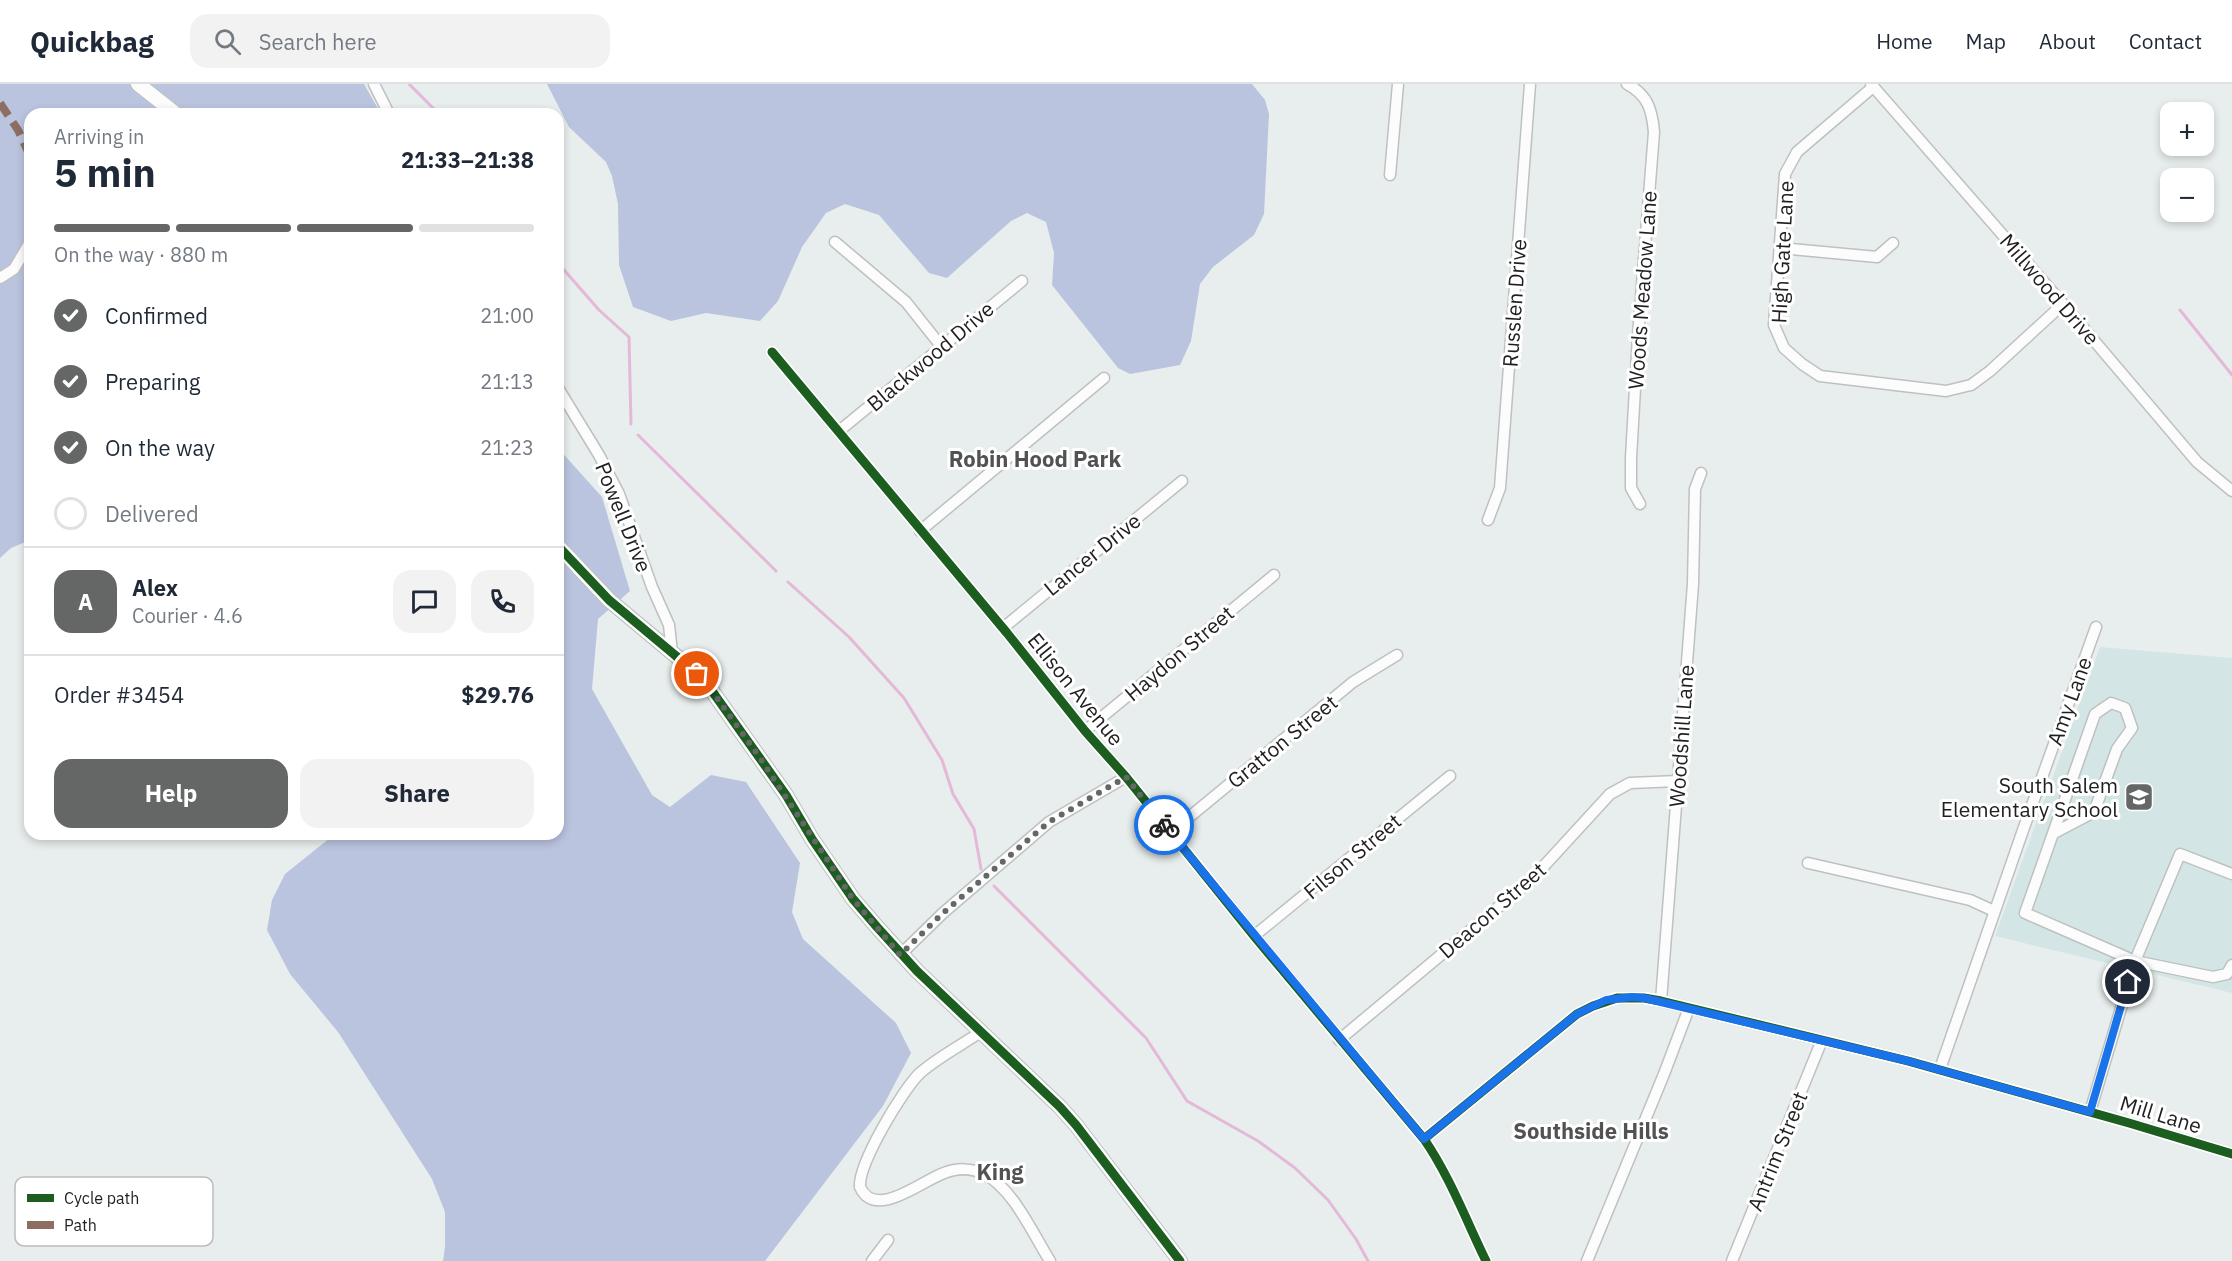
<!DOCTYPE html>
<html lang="en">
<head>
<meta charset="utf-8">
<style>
  :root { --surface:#fff; --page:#f2f2f3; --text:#1f2937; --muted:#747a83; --line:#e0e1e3; --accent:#656767 }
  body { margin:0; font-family:"IBM Plex Sans",sans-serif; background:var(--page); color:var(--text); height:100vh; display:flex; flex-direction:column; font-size:22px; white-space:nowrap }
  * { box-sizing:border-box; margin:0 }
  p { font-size:20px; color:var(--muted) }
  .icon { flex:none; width:33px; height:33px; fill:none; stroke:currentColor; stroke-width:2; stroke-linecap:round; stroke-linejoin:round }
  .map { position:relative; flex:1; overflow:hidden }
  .drawer { position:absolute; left:24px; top:24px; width:540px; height:732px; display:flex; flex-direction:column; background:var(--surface); border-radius:18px; box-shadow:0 3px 9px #0003 }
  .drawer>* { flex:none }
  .controls { position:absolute; left:2160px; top:18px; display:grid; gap:12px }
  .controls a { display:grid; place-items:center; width:54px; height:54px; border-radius:12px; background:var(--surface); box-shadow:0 3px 9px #0003; font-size:30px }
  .pin { position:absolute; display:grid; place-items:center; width:51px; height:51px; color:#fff; margin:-26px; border:3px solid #fff; border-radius:50%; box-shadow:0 2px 6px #0007 }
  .courier { position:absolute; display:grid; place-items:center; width:60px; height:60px; margin:-30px; border:4px solid #1a73e8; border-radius:50%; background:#fff; color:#222; box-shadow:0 2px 8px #0007 }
  .summary em { font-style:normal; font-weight:800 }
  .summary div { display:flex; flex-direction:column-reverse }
  .summary { display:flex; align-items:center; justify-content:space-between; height:102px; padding:0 30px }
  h1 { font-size:39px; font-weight:800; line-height:45px }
  .bar { display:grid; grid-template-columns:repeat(4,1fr); gap:9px 6px; align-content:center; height:72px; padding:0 30px }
  .bar i { height:8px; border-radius:4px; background:var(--line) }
  .bar .on { background:var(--accent) }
  .bar p { grid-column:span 4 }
  .line { display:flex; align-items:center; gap:15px; padding:0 30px; border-top:2px solid var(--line) }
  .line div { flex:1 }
  .round { display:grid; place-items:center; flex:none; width:63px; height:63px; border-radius:18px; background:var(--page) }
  ol { padding:0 30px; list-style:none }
  li { display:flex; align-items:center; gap:18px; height:66px }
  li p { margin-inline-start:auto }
  li .icon { padding:6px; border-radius:50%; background:var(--accent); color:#fff; stroke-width:4 }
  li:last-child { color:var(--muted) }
  li i { width:33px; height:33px; border:3px solid var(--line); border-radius:50% }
  .action { display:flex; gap:12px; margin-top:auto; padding:12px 30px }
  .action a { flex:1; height:69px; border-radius:18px; background:var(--accent); color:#fff; font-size:24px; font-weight:800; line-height:69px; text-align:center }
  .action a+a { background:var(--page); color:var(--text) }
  header { display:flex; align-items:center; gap:36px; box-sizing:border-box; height:84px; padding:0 30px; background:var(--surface); border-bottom:2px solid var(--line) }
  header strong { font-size:28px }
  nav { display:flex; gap:33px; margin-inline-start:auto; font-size:21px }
  .search { width:420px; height:54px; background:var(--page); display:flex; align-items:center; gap:15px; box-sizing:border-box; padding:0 21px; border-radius:18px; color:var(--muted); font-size:22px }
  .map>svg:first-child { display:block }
  .education { fill:#d4e5e6 }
  .forest { fill:#bbc4df }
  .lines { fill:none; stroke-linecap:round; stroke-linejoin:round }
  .stream { stroke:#e4b9d7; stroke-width:3 }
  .minor-casing { stroke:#bec1c0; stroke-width:13 }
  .tertiary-casing { stroke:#bec1c0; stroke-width:16 }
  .minor { stroke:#fcfcfc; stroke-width:10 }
  .tertiary { stroke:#fcfcfc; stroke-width:14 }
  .quiet { stroke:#8d6e63; stroke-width:8; stroke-dasharray:15 8; stroke-linecap:butt }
  .cycleway-casing { stroke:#fff; stroke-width:13 }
  .cycleway { stroke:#1b5e20; stroke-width:9 }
  .done { stroke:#656767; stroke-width:6; stroke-dasharray:0 10.8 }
  .route { stroke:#1a73e8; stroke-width:8 }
  .labels { text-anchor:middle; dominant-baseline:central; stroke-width:6; stroke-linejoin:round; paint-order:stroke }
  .street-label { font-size:21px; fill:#1f1f1f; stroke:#fff }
  .poi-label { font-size:21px; fill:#1f1f1f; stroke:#fff; text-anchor:end }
  .neighbourhood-label { font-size:22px; font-weight:bold; fill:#525252; stroke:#fff }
  .key { fill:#fff; stroke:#bcbcbc; stroke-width:1.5 }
  .key-label { font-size:16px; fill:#1f1f1f }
</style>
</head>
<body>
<header>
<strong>Quickbag</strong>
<div class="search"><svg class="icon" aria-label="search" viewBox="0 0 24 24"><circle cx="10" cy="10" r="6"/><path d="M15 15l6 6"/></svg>Search here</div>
<nav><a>Home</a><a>Map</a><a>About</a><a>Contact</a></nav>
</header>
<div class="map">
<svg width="2232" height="1177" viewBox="0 0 2232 1177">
  <rect width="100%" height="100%" fill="#e8eeed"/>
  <!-- education -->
  <path class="education" d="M2100 563 2232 574V909L1995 852Z"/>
  <!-- forest -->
  <g class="forest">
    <path d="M0 0H364L381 30H30V456L11 464 0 474Z"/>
    <path d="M547 0H1252L1265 16 1269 30 1264 130 1254 151 1213 183 1200 200 1191 257 1180 281 1130 290 1118 284 1052 201 1054 169 1046 138 1027 129 1011 137 947 194 929 189 879 131 845 120 826 129 802 163 778 217 760 237 706 229 671 237 633 223 619 181 618 120 612 92 606 78 569 43Z"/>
    <path d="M558 364 602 413 630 507 598 535 592 605 652 711 670 723 711 691 746 698 800 779 792 828 803 855 896 939 911 969 883 1022 765 1177H443L445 1163V1128L432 1095 338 948 290 890 267 846 272 816 285 790 335 750H558Z"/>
  </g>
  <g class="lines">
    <!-- stream -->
    <g class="stream">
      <path d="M409 0 439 30"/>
      <path d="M558 179 599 226 629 253 631 340"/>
      <path d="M2180 226 2232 291"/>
      <path d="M638 351 776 487"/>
      <path d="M788 498 849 553 904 614 942 676 953 710 974 745 981 785"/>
      <path d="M994 802 1146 954 1187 1017 1258 1057 1295 1084 1328 1116 1356 1155 1368 1177"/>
    </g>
    <!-- minor casing -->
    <g class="minor-casing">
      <g id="minor">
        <path d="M374 0 389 30"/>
        <path d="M1627 0C1648 11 1652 26 1654 48L1638 252 1631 374V404L1640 420"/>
        <path d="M1871 0 2063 220 2197 378 2232 407"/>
        <path d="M1873 3 1797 68 1785 90 1774 241 1784 264 1802 280 1820 292 1946 307 1971 301 1990 287 2063 220"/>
        <path d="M1390 91 1398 0"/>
        <path d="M835 158 906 218 941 262"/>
        <path d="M1780 164 1877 173 1893 159"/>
        <path d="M0 194 14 185 30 158"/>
        <path d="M772 268 1007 549 1085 647 1126 693 1254 852 1424 1055C1450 1093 1466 1136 1486 1177"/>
        <path d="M558 304 599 371 619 410 652 503 669 541 672 569"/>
        <path d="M839 347 1022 197"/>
        <path d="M1488 436 1500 404 1530 0"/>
        <path d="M920 447 1104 294"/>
        <path d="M1003 544 1182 397"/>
        <path d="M1085 647 1274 491"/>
        <path d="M1170 749 1353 598 1397 571"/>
        <path d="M2054 749 2094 728 2117 665 2132 644 2125 624 2111 619 2095 630 2025 829 2135 877 2213 893 2227 890 2232 881"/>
        <path d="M1808 779 1970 816 1994 827"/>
        <path d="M1254 852 1450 692"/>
        <path d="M900 871 943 829 1049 738 1126 693"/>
        <path d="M1661 917 1693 500 1695 405 1701 389"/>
        <path d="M982 947C962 961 938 973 920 989 903 1005 858 1080 860 1103 875 1137 923 1096 944 1089 957 1084 972 1084 984 1090 1013 1104 1033 1150 1050 1177"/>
        <path d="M1339 956 1532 795 1610 710 1630 699 1678 697"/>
        <path d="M1940 985 2022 749 2096 543"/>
        <path d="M2090 1028 2135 877 2180 770 2232 790"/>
        <path d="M1424 1055 1577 930 1593 922 1617 914H1644L1661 917 1908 977 2129 1039 2232 1070"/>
        <path d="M872 1177 888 1156"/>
        <path d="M1587 1177 1664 990 1689 924"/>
        <path d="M1732 1177 1822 956"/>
      </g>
    </g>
    <!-- tertiary casing -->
    <g class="tertiary-casing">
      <g id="tertiary">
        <path d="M138 0 176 30"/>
        <path d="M558 462 609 516 688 582 712 607 786 711 812 755 853 815 877 843 917 887 1060 1023 1076 1041 1180 1177"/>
      </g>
    </g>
    <!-- minor -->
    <use href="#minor" class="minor"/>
    <!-- tertiary -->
    <use href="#tertiary" class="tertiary"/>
    <!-- quiet -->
    <path class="quiet" d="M0 19 18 46 30 72"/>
    <!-- cycleway casing -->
    <g class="cycleway-casing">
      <g id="cycleway">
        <path d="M772 268 1007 549 1085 647 1126 693 1254 852 1424 1055C1450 1093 1466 1136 1486 1177"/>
        <path d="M558 462 609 516 688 582 712 607 786 711 812 755 853 815 877 843 917 887 1060 1023 1076 1041 1180 1177"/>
        <path d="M1424 1055 1577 930 1593 922 1617 914H1644L1661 917 1908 977 2129 1039 2232 1070"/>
      </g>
    </g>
    <!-- cycleway -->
    <use href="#cycleway" class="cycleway"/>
  </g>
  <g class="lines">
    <!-- done -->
    <path class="done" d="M697 590 712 607 760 674 853 815 900 871 943 829 1049 738 1126 693 1164 741"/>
    <!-- route -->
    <path class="route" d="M1164 741 1424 1055 1577 930 1606 916 1632 913 1644 914 1908 977 2090 1028 2128 898"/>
  </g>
  <!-- icons -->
  <defs>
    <g id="school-square" transform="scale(1.5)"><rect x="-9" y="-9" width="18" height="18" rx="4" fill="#656767" stroke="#fff"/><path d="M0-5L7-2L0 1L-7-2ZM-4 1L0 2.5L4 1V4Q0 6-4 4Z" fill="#fff"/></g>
  </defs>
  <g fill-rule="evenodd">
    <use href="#school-square" x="2139" y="713"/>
  </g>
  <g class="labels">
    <!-- street labels -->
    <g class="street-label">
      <text transform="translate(1782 168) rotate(-87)">High Gate Lane</text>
      <text transform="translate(2050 205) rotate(49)">Millwood Drive</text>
      <text transform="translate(1642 206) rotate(-86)">Woods Meadow Lane</text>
      <text transform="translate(1514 219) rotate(-86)">Russlen Drive</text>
      <text transform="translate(930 272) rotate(-40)">Blackwood Drive</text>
      <text transform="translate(624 433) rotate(68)">Powell Drive</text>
      <text transform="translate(1092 470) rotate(-39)">Lancer Drive</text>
      <text transform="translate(1179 569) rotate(-40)">Haydon Street</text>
      <text transform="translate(1076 605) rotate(51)">Ellison Avenue</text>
      <text transform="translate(2069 617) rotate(-70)">Amy Lane</text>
      <text transform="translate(1681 652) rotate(-86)">Woodshill Lane</text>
      <text transform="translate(1282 657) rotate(-39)">Gratton Street</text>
      <text transform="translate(1352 772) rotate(-40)">Filson Street</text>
      <text transform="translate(1492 826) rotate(-41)">Deacon Street</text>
      <text transform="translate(2161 1030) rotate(17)">Mill Lane</text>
      <text transform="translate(1777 1067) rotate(-68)">Antrim Street</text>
    </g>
    <!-- poi labels -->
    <g class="poi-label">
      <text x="2118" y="701">South Salem<tspan x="2118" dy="24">Elementary School</tspan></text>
    </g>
    <!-- neighbourhood labels -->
    <g class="neighbourhood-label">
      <text x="1035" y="374">Robin Hood Park</text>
      <text x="1591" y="1046">Southside Hills</text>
      <text x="1000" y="1087">King</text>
    </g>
  </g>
  <!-- legend -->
  <rect x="15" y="1093" width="198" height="69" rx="9" class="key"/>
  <rect x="27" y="1110" width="27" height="8" fill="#1b5e20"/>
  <rect x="27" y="1137" width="27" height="8" fill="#8d6e63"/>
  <g class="key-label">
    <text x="64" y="1120">Cycle path</text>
    <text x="64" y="1147">Path</text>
  </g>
</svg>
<div class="controls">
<a>+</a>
<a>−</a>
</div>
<div class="pin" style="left:697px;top:590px;background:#ea580c"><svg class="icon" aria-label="bag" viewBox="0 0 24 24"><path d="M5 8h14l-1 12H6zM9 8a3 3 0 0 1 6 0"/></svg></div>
<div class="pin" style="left:2128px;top:898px;background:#1f2937"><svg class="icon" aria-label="home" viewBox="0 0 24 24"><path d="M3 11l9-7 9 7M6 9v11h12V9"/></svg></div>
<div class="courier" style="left:1164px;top:741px"><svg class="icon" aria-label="bike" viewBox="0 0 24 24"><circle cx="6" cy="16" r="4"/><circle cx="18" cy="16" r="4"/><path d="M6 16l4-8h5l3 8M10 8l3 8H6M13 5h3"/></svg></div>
<section class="drawer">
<div class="summary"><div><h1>5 min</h1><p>Arriving in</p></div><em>21:33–21:38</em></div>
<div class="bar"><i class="on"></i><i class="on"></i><i class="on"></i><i></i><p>On the way · 880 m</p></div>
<ol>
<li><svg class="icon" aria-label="check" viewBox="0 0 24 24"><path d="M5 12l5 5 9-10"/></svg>Confirmed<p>21:00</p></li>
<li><svg class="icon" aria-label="check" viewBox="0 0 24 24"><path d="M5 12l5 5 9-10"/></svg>Preparing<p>21:13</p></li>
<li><svg class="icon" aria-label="check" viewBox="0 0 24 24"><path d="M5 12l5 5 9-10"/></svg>On the way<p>21:23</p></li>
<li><i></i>Delivered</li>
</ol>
<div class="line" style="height:108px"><b class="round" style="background:var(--accent);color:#fff">A</b><div><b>Alex</b><p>Courier · 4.6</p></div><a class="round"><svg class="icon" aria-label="chat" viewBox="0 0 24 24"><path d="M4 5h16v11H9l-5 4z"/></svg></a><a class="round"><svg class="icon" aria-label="phone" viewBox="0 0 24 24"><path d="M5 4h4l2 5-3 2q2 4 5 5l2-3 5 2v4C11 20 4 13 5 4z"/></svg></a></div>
<div class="line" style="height:78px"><div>Order #3454</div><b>$29.76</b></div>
<div class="action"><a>Help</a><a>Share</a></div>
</section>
</div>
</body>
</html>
